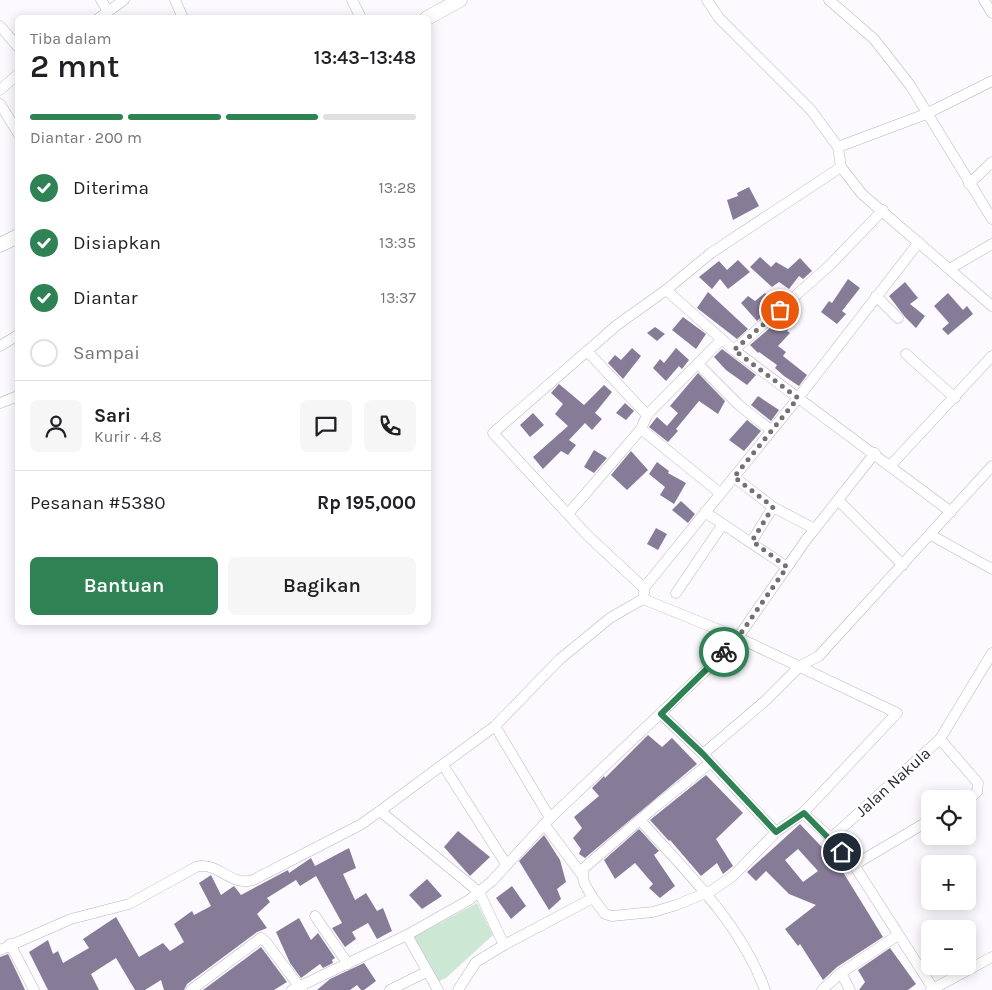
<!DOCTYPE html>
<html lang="id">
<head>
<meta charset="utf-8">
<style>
  :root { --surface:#fff; --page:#f6f6f6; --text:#202124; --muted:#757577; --line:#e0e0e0; --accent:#2f8254 }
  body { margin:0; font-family:Karla,sans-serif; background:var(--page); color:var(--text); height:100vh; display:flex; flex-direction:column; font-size:19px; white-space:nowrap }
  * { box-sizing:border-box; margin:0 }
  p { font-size:16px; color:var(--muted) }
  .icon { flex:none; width:28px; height:28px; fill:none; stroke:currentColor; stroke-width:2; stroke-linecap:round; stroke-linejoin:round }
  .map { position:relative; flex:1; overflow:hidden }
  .sheet { position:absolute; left:15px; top:15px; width:416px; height:610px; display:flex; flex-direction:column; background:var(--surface); border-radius:8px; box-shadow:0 2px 12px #0003 }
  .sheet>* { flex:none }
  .tools { position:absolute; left:921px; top:790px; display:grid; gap:10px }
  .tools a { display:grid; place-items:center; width:55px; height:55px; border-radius:8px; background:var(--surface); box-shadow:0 2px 12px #0003; font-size:25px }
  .pin { position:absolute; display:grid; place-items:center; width:42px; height:42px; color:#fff; margin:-21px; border:2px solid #fff; border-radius:50%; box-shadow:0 1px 5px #0007 }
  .courier { position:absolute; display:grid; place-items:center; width:50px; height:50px; margin:-25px; border:4px solid #2f8254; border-radius:50%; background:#fff; color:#222; box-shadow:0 1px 6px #0007 }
  .summary em { font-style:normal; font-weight:600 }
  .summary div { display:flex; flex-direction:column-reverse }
  .summary { display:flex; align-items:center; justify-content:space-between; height:85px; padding:0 15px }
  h1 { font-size:32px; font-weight:600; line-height:38px }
  .bar { display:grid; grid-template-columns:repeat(4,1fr); gap:8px 5px; align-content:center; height:60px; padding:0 15px }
  .bar i { height:6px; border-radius:4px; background:var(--line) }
  .bar .selected { background:var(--accent) }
  .bar p { grid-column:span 4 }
  .line { display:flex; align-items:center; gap:12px; padding:0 15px; border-top:1px solid var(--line) }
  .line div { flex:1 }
  .round { display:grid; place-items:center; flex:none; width:52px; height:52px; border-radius:8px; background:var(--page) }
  ol { padding:0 15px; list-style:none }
  li { display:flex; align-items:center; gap:15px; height:55px }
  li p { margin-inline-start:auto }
  li .icon { padding:5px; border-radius:50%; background:var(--accent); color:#fff; stroke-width:4 }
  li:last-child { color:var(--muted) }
  li i { width:28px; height:28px; border:2px solid var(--line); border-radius:50% }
  .action { display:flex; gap:10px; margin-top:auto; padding:10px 15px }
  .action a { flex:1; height:58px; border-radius:8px; background:var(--accent); color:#fff; font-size:20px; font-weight:600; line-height:58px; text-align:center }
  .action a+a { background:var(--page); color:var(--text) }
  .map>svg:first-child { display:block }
  .green { fill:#cce7d4 }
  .building { fill:#877c97; fill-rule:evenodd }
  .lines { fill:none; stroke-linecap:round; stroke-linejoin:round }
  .street-casing { stroke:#b9b4c1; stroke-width:11 }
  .secondary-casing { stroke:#b9b4c1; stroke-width:15 }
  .street { stroke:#fff; stroke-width:10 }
  .secondary { stroke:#fff; stroke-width:14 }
  .done { stroke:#737176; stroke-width:5; stroke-dasharray:0 9 }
  .route { stroke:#2f8254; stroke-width:6 }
  .labels { text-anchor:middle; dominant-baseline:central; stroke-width:5; stroke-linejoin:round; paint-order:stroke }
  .street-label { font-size:16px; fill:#29272c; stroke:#fff }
</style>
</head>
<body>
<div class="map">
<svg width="992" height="990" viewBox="0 0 992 990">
  <rect width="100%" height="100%" fill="#fcfaff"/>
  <!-- green -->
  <path class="green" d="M477 903 493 935 446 978 439 981 412 938Z"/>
  <!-- building -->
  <g class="building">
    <path d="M749 187 759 206 733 220 727 200 738 196 737 193Z"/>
    <path d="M760 257 771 267 776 262 788 269 800 258 812 271 803 279 799 276 789 289 779 282 772 287 750 267Z"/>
    <path d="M738 260 750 272 728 289 720 279 712 289 699 277 719 261 727 270Z"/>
    <path d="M848 279 860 288 842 311 846 314 837 324 821 312 829 301 832 303Z"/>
    <path d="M905 282 918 298 910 304 925 316 916 328 905 317 889 296Z"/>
    <path d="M708 292 748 329 737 339 697 308Z"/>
    <path d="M765 293 776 304 757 321 741 303 748 296 755 301Z"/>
    <path d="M948 293 963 310 967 306 973 314 948 335 942 329 949 323 934 306Z"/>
    <path d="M790 311 797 318 787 331 790 333 778 346 786 352 783 356 807 375 799 386 784 376 775 368 777 365 759 352 758 353 750 345Z"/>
    <path d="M683 317 706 334 696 349 672 330Z"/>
    <path d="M655 327 665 334 657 341 647 333Z"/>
    <path d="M632 348 641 356 623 379 608 363 615 355 621 360Z"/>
    <path d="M676 348 689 360 682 369 679 366 666 381 653 368 660 359 664 363Z"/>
    <path d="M722 349 756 375 747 385 726 370 714 357Z"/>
    <path d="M698 373 725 401 718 414 699 401 676 429 678 431 668 442 649 427 657 417 667 426 678 413 670 406Z"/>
    <path d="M559 384 584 405 604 385 612 392 595 413 602 419 592 430 585 423 569 440 576 445 568 455 561 451 543 469 533 457 568 426 555 414 563 404 551 393Z"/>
    <path d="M758 396 779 410 771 421 751 405Z"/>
    <path d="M625 403 634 411 626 420 616 413Z"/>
    <path d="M533 413 544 425 530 437 520 425Z"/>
    <path d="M747 420 761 431 744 451 729 440Z"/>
    <path d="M594 450 607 458 594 473 584 467Z"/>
    <path d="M631 451 648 470 627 490 611 475Z"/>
    <path d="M657 462 669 471 668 473 686 483 674 504 660 495 665 487 649 474Z"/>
    <path d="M681 501 695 514 688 523 672 510Z"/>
    <path d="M656 528 667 534 658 550 647 544Z"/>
    <path d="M648 735 662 747 672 738 697 764 585 858 579 854 581 849 573 838 582 828 574 817 599 796 592 788 604 776 605 778Z"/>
    <path d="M706 775 743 813 716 839 733 866 723 874 717 863 701 876 670 840 669 841 650 820Z"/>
    <path d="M800 824 838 864 883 937 837 967 823 980 800 944 798 946 785 929 816 905 789 894 766 871 756 881 747 872ZM798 849 818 871 803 882 785 860Z"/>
    <path d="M639 829 659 851 654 855 675 886 660 898 649 888 653 884 635 863 615 879 604 860Z"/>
    <path d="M458 831 490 857 470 876 444 847Z"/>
    <path d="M544 835 560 860 566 882 557 889 561 899 549 910 519 861Z"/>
    <path d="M349 848 356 868 343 874 355 900 366 893 377 911 383 908 392 931 377 939 368 923 352 932 356 939 345 947 332 928 342 923 316 876 300 886 296 880 267 898 270 902 257 914 267 928 257 932 187 984 184 990H164L161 980 145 990H135L116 958 91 974 99 990H48L29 952 48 940 53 954 58 951 63 963 89 948 83 939 116 917 139 957 163 943 170 951 184 942 174 924 192 911 194 915 211 906 199 883 211 875 221 895 234 886 241 895 288 870 289 873 311 858 315 866Z"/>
    <path d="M427 879 442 896 422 909 409 895Z"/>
    <path d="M512 886 526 906 511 919 496 898Z"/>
    <path d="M299 918 311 940 318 933 335 958 332 960 333 963 323 968 320 964 301 978 290 963 276 932Z"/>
    <path d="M261 947 287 982 274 990H203Z"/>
    <path d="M890 948 916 984 908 990H859L865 982 858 970Z"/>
    <path d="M8 954 19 977 25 990H0V957Z"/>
    <path d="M364 963 376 981 364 990H361L357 985 350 990H317L330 979Z"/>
  </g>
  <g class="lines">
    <!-- street casing -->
    <g class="street-casing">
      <g id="street">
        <path d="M101 0 108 11"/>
        <path d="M175 0 183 18"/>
        <path d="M352 0 361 18"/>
        <path d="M707 0 719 18 811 110 838 147 841 167 862 194 992 306"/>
        <path d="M829 0 874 39 910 85 992 219"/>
        <path d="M984 0 992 13"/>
        <path d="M99 18 124 0"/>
        <path d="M0 26 18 47"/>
        <path d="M0 90 18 74"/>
        <path d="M0 104 18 133"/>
        <path d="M838 147 926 114 992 81"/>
        <path d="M969 184 992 162"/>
        <path d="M951 268 992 244"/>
        <path d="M666 290 734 350 951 512"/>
        <path d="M876 296 898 318"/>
        <path d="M0 346 18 335"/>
        <path d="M734 350 829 266 883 210"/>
        <path d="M587 351 647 415"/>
        <path d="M906 354 955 398"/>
        <path d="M699 365 740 406 771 430"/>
        <path d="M0 403 18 396"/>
        <path d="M641 429 720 493"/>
        <path d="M891 465 992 356"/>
        <path d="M734 477 773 507 815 529"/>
        <path d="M838 500 903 565"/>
        <path d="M705 512 787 567"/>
        <path d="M568 514 641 429 647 415 721 340"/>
        <path d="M931 535 992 569"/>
        <path d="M752 541 773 507"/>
        <path d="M644 588 587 535 493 433 617 325 666 290 711 253 841 167"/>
        <path d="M644 593V588L798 398 919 242"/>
        <path d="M676 593 723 524"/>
        <path d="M643 599 737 637 897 713 803 813"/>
        <path d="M661 714 703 754 776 832 803 813 831 838 854 865 934 990"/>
        <path d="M495 726 550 818"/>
        <path d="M940 739 992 653"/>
        <path d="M703 754 765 701 800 666 819 656 827 647 992 466"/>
        <path d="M443 765 506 864"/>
        <path d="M380 811 479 892 504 945 593 898 605 914 612 916 653 912 676 905 711 891 733 876 776 832"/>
        <path d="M640 820C687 873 740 922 765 990"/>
        <path d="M544 824 582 875"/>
        <path d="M831 838 940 739 978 783 977 792 968 800"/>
        <path d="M854 865 930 820"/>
        <path d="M593 898C587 888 580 880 584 868L656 806 710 763"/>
        <path d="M315 916 348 964"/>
        <path d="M407 935 438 990"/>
        <path d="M10 944 34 990"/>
        <path d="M0 950 71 919 129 904 196 867C219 861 230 887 253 880L360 825 380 811 495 726 560 659 582 641 610 618 643 599"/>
        <path d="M841 973 850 990"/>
        <path d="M191 990 261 938 266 942 302 990"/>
        <path d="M292 990 407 935 469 900 492 881 550 818 719 658 741 633 806 540 875 453"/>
        <path d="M390 990 426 972"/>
        <path d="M458 990 476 962 504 945"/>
        <path d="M822 990 841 973 898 935"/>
        <path d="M931 990 992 957"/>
      </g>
    </g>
    <!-- secondary casing -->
    <g class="secondary-casing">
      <g id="secondary">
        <path d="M427 18 460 0"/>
        <path d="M0 245 18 236"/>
      </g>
    </g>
    <!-- street -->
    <use href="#street" class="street"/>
    <!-- secondary -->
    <use href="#secondary" class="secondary"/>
  </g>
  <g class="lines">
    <!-- done -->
    <path class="done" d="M724 652 741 633 787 567 752 541 773 507 734 477 798 398 734 350 780 310"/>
    <!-- route -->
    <path class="route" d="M724 652 661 714 703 754 776 832 804 813 842 852"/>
  </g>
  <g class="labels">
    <!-- street labels -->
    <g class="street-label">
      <text transform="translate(893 782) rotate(-42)">Jalan Nakula</text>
    </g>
  </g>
</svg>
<div class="tools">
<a><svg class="icon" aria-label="locate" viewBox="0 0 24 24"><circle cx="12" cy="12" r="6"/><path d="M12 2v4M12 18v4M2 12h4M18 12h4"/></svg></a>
<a>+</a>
<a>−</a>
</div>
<div class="pin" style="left:780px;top:310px;background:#ea580c"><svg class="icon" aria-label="bag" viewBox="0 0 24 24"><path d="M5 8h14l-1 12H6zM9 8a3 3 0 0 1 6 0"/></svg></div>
<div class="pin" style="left:842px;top:852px;background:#1f2937"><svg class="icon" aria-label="home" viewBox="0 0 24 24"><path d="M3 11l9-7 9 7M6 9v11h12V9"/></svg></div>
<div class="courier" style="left:724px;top:652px"><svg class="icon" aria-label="bike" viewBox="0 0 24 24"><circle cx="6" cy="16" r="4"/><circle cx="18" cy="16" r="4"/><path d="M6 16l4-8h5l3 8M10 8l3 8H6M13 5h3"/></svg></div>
<section class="sheet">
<div class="summary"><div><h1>2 mnt</h1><p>Tiba dalam</p></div><em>13:43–13:48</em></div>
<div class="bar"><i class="selected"></i><i class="selected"></i><i class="selected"></i><i></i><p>Diantar · 200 m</p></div>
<ol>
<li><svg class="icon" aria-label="check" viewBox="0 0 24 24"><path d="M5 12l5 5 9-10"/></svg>Diterima<p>13:28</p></li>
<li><svg class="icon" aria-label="check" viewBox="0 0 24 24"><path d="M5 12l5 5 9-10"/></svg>Disiapkan<p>13:35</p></li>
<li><svg class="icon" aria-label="check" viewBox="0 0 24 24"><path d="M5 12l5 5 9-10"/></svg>Diantar<p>13:37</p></li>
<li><i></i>Sampai</li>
</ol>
<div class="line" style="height:90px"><a class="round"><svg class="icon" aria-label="person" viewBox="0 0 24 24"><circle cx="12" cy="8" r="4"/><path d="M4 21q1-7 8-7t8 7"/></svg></a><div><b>Sari</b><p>Kurir · 4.8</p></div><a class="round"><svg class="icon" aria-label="chat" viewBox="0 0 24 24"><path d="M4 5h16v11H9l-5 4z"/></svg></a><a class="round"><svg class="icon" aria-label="phone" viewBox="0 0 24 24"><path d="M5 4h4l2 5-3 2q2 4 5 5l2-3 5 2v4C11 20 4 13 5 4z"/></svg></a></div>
<div class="line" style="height:65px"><div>Pesanan #5380</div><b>Rp 195,000</b></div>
<div class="action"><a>Bantuan</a><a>Bagikan</a></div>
</section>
</div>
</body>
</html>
